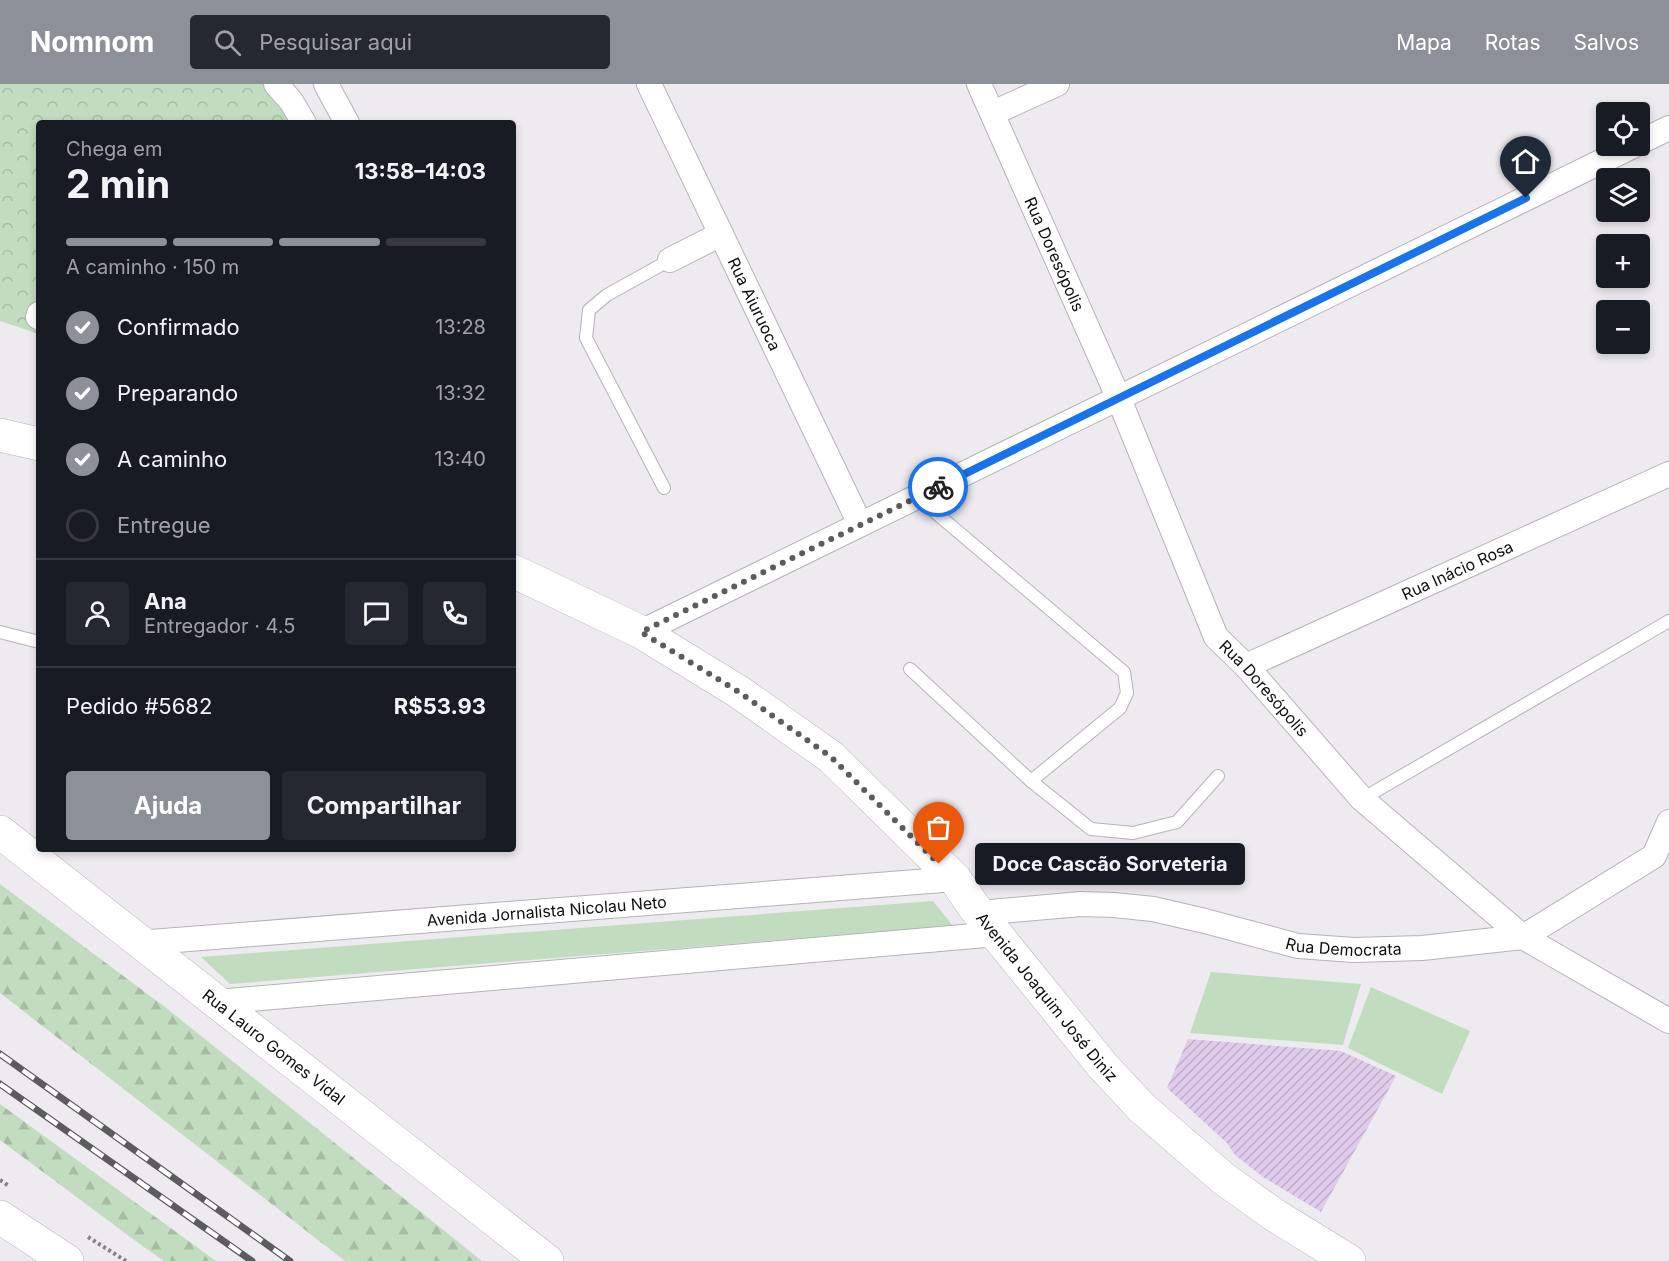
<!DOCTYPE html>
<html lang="pt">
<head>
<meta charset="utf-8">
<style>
  :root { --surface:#171b24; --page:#242831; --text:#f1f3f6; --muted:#9ea1a6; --line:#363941; --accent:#8c9099 }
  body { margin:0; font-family:Inter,sans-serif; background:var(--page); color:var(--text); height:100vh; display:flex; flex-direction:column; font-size:22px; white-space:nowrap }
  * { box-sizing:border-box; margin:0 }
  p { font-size:20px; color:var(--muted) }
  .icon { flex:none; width:33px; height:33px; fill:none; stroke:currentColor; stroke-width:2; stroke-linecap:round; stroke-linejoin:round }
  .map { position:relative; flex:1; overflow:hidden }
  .panel { position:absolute; left:36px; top:36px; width:480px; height:732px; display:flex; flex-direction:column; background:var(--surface); border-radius:6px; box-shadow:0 3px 9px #0003 }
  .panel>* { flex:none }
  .buttons { position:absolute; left:1596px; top:18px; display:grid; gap:12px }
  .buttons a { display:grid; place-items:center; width:54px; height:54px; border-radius:6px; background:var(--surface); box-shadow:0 3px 9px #0003; font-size:30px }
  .pin { position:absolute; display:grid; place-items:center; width:51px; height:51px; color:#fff; margin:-62px -26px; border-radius:50% 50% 50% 0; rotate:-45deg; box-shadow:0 0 6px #0007 }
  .pin .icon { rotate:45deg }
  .courier { position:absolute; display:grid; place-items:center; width:60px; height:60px; margin:-30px; border:4px solid #1a73e8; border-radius:50%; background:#fff; color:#222; box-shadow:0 2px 8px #0007 }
  .bubble { position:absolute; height:42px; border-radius:6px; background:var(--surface); box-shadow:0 3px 9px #0003; font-size:20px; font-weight:700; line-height:42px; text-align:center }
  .head em { font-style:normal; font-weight:700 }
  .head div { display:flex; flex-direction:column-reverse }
  .head { display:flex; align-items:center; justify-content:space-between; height:102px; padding:0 30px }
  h1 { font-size:39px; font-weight:700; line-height:45px }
  .bar { display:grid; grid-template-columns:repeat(4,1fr); gap:9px 6px; align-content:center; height:72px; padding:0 30px }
  .bar i { height:8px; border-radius:4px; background:var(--line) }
  .bar .current { background:var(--accent) }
  .bar p { grid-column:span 4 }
  .line { display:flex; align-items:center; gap:15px; padding:0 30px; border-top:2px solid var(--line) }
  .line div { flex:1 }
  .round { display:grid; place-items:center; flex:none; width:63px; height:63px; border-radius:6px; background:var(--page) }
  ol { padding:0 30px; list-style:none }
  li { display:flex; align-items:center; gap:18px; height:66px }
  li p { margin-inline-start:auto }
  li .icon { padding:6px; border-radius:50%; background:var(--accent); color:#fff; stroke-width:4 }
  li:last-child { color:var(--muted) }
  li i { width:33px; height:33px; border:3px solid var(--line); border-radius:50% }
  .action { display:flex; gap:12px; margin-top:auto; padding:12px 30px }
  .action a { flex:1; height:69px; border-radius:6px; background:var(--accent); color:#fff; font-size:24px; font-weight:700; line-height:69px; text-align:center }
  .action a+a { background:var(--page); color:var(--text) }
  header { display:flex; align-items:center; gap:36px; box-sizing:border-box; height:84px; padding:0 30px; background:var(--accent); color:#fff }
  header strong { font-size:28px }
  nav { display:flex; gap:33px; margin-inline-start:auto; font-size:21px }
  .search { width:420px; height:54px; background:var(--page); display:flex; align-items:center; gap:15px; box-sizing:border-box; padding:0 21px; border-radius:6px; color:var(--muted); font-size:22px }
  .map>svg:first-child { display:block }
  .green { fill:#c2dcbf }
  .forest { fill:url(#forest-firs) }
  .park { fill:url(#park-crowns) }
  .building { fill:url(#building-hatch) }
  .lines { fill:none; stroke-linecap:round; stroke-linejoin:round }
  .lane-casing { stroke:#b5b3b7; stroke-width:14 }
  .street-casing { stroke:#b5b3b7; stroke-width:26 }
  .secondary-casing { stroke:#b5b3b7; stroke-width:34 }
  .path { stroke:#838285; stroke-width:4; stroke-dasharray:3 3; stroke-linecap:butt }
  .lane { stroke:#fff; stroke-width:12 }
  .street { stroke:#fff; stroke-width:24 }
  .secondary { stroke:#fff; stroke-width:33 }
  .rail-casing { stroke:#5c5b5d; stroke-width:7 }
  .rail { stroke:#fff; stroke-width:4.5; stroke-dasharray:14; stroke-linecap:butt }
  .done { stroke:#5c5b5e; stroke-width:6; stroke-dasharray:0 10.8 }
  .route { stroke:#1a73e8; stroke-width:8 }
  .labels { text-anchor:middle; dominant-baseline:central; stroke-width:4.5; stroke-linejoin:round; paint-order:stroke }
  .street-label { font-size:16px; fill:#0e0e0f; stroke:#fff }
</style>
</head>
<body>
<header>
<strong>Nomnom</strong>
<div class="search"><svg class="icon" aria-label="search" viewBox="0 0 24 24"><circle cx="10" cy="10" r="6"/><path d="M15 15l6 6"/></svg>Pesquisar aqui</div>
<nav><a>Mapa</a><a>Rotas</a><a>Salvos</a></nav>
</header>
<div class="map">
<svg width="1669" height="1177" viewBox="0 0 1669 1177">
  <defs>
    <pattern id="forest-firs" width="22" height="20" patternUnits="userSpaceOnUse" patternTransform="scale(1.5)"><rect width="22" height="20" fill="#c2dcbf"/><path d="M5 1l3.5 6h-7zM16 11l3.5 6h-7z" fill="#a6bca3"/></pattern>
    <pattern id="park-crowns" width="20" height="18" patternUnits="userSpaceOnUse" patternTransform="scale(1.5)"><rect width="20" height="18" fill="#c2dcbf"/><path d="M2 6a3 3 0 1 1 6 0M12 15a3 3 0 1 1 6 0" fill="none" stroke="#a6bca3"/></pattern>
    <pattern id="building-hatch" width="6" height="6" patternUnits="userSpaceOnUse" patternTransform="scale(1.5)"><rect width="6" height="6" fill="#dfcbeb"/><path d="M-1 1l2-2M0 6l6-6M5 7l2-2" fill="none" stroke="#beadc8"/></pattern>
  </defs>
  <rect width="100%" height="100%" fill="#eeebf0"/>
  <!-- green -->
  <g class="green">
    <path d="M933 817 953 842 230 900 201 873Z"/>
    <path d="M1211 888 1361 900 1343 961 1190 949Z"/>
    <path d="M1371 903 1470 947 1442 1010 1348 964Z"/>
  </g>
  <!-- forest -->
  <g class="forest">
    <path d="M0 800 165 923 482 1177H345L0 909Z"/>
    <path d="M0 1020 216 1177H164L141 1161 0 1056Z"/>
  </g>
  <!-- park -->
  <path class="park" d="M0 0H293L314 39H39V250L0 237Z"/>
  <!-- building -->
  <path class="building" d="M1188 955 1341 967 1396 992 1321 1128 1263 1093 1235 1071 1227 1059 1167 1004Z"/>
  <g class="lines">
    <!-- lane casing -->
    <g class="lane-casing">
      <g id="lane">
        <path d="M664 404 586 254 589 226 607 211 670 176"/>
        <path d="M917 413 1124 588 1127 609 1120 624 1031 697 1091 745 1133 749 1177 738 1218 692"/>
        <path d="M0 548 39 558"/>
        <path d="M910 585 1031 697"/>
        <path d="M1362 715 1669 537"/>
      </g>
    </g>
    <!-- street casing -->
    <g class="street-casing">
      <g id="street">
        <path d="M276 0 291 17 304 39"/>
        <path d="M326 0 347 39"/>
        <path id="s1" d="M649 0 860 440"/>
        <path id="s2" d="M979 0 1119 315 1216 553 1246 582 1362 715 1523 853 1669 937"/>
        <path d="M993 29 1057 0"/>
        <path d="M1640 58 1669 44"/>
        <path d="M670 176 721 150"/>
        <path d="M38 233 39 230"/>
        <path d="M641 548 1633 62"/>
        <path id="s3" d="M1246 582 1669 390"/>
        <path id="s4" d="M979 829 1080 820 1114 821 1153 825 1205 837 1298 862 1354 866 1422 864 1523 853 1654 772 1669 738"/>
        <path id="s5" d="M138 859 955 795"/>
        <path d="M217 918 997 850"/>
      </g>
    </g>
    <!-- secondary casing -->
    <g class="secondary-casing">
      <g id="secondary">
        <path d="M0 351 39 360"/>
        <path id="s6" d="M513 487 641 548 739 608 831 673 955 795 974 823 1102 981 1142 1024 1224 1095 1276 1132 1349 1177"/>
        <path id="s7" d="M0 748 547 1177"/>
        <path d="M0 1133 67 1177"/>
      </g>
    </g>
    <!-- path -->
    <g class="path">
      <path d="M0 1096 9 1102"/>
      <path d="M88 1153 126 1177"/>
    </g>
    <!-- lane -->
    <use href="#lane" class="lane"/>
    <!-- street -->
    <use href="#street" class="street"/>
    <!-- secondary -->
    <use href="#secondary" class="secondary"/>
    <!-- rail casing -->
    <g class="rail-casing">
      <g id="rail">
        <path d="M0 970 290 1177"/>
        <path d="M0 1000 252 1177"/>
      </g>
    </g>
    <!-- rail -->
    <use href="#rail" class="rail"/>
  </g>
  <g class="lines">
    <!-- done -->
    <path class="done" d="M938 403 641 548 739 608 831 673 939 780"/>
    <!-- route -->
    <path class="route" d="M938 403 1526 114"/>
  </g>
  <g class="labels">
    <!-- street labels -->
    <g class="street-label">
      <text stroke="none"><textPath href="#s2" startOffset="186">Rua Doresópolis</textPath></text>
      <text stroke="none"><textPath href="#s1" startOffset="244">Rua Aiuruoca</textPath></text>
      <text stroke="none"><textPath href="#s3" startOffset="232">Rua Inácio Rosa</textPath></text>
      <text stroke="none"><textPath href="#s2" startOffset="672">Rua Doresópolis</textPath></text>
      <text stroke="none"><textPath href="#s5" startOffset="410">Avenida Jornalista Nicolau Neto</textPath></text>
      <text stroke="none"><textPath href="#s4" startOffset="370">Rua Democrata</textPath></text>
      <text stroke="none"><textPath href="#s6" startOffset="693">Avenida Joaquim José Diniz</textPath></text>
      <text stroke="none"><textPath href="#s7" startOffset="348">Rua Lauro Gomes Vidal</textPath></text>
    </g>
  </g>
</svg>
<div class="buttons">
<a><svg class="icon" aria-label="locate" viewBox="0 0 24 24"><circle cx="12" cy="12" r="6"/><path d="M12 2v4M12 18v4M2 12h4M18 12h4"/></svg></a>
<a><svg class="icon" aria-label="layers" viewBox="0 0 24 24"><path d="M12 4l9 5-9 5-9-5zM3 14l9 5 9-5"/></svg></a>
<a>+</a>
<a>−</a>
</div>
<div class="pin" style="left:939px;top:780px;background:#ea580c"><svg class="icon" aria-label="bag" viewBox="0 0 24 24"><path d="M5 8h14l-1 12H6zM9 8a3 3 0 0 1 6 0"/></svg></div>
<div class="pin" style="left:1526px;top:114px;background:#1f2937"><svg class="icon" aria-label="home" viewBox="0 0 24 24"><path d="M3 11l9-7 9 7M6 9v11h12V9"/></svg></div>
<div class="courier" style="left:938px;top:403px"><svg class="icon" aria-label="bike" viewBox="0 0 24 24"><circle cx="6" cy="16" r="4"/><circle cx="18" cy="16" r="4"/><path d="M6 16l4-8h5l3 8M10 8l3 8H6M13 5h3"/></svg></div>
<div class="bubble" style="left:975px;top:759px;width:270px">Doce Cascão Sorveteria</div>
<section class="panel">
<div class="head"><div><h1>2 min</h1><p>Chega em</p></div><em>13:58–14:03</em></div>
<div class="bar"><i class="current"></i><i class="current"></i><i class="current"></i><i></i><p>A caminho · 150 m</p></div>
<ol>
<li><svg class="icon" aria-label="check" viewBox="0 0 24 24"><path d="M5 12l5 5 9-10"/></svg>Confirmado<p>13:28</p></li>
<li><svg class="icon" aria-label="check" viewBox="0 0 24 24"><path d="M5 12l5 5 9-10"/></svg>Preparando<p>13:32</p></li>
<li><svg class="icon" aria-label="check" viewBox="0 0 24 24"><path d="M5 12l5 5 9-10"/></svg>A caminho<p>13:40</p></li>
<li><i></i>Entregue</li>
</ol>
<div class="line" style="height:108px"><a class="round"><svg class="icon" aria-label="person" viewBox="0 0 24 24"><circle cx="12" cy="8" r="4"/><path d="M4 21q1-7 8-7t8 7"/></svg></a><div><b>Ana</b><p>Entregador · 4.5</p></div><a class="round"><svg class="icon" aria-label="chat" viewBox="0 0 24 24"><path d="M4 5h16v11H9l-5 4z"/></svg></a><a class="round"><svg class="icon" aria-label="phone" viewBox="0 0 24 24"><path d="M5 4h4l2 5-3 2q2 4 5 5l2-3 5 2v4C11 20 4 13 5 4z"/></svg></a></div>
<div class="line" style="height:78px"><div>Pedido #5682</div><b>R$53.93</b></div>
<div class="action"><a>Ajuda</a><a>Compartilhar</a></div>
</section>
</div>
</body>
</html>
